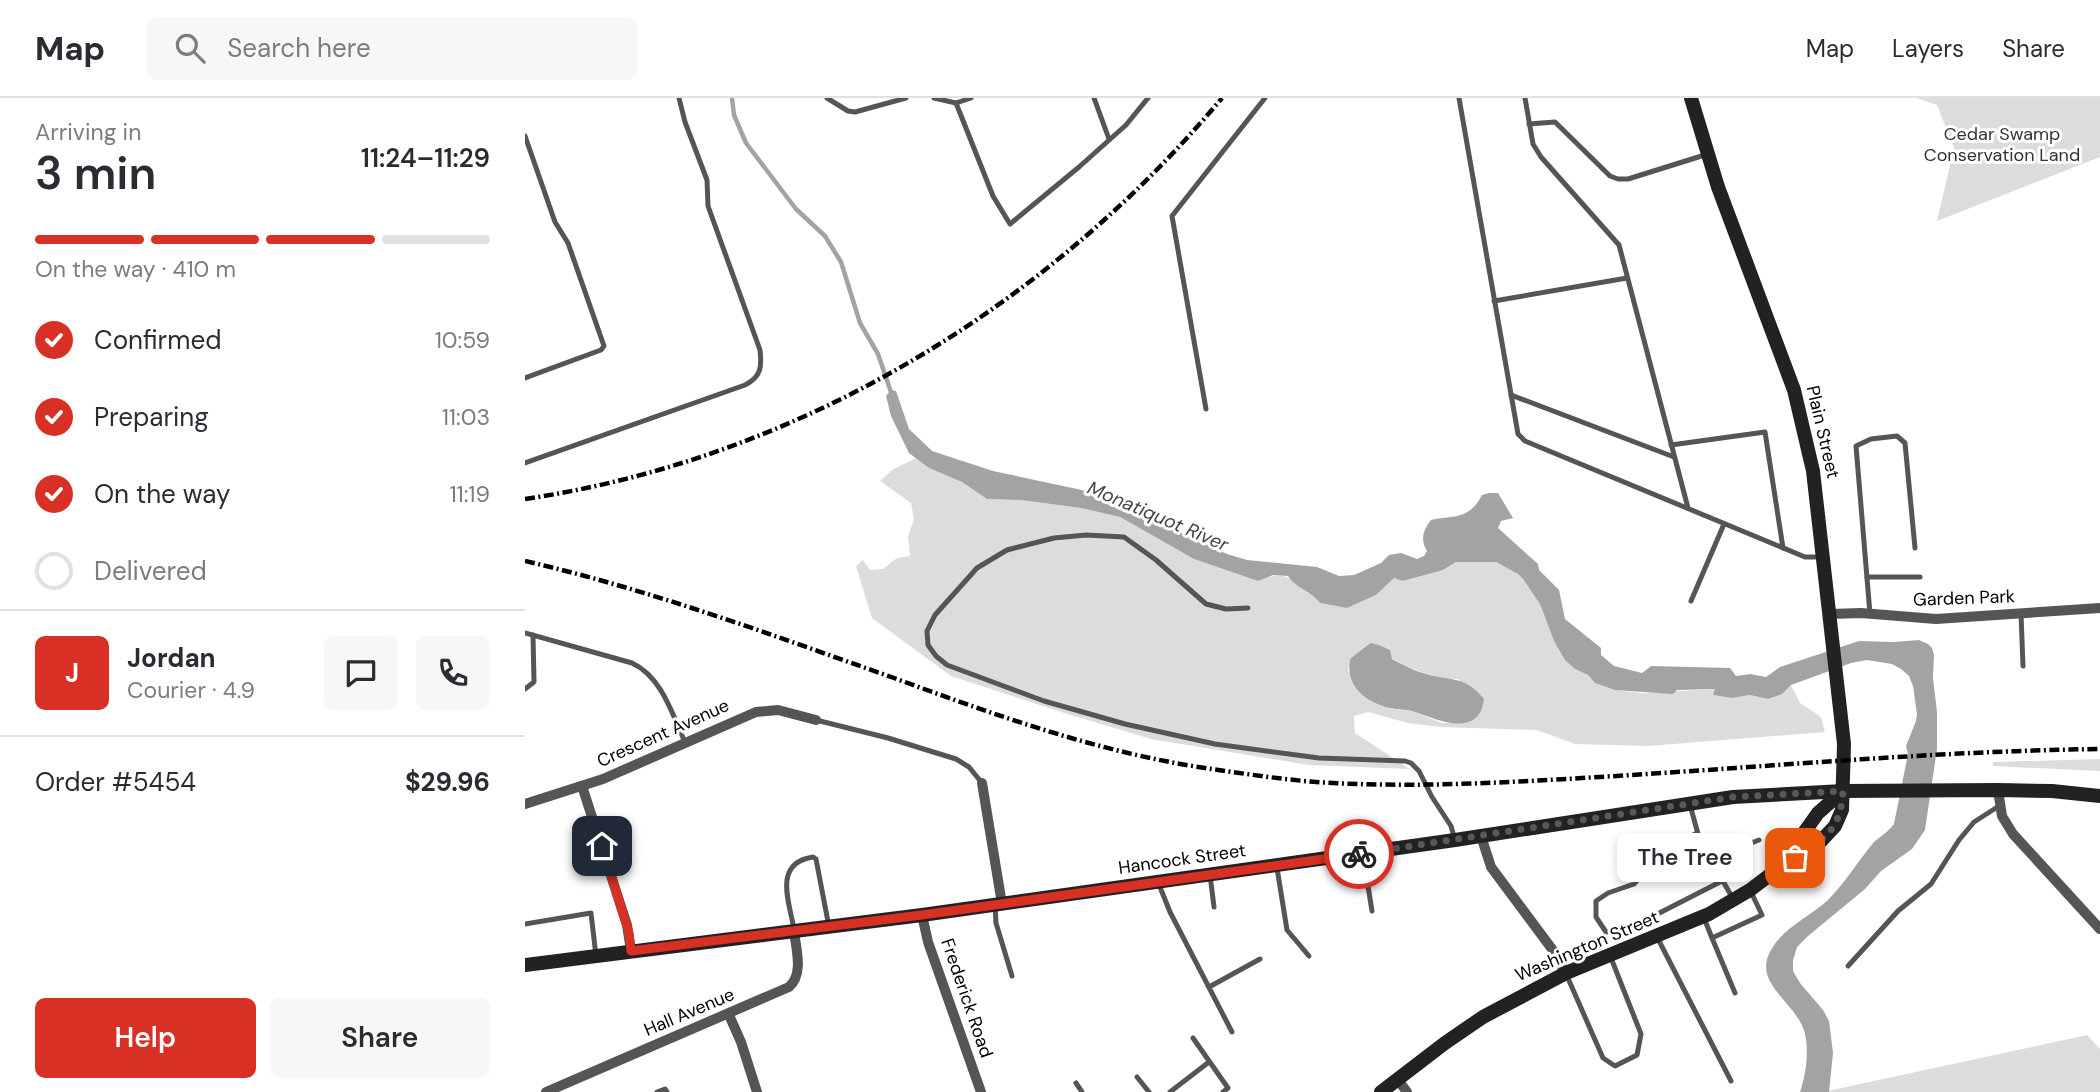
<!DOCTYPE html>
<html lang="en">
<head>
<meta charset="utf-8">
<style>
  :root { --surface:#fff; --page:#f7f7f7; --text:#2b2b33; --muted:#7c7c81; --line:#e1e1e2; --accent:#d93025 }
  body { margin:0; font-family:"DM Sans",sans-serif; background:var(--page); color:var(--text); height:100vh; display:flex; flex-direction:column; font-size:26px; white-space:nowrap }
  * { box-sizing:border-box; margin:0 }
  p { font-size:23px; color:var(--muted) }
  .icon { flex:none; width:38px; height:38px; fill:none; stroke:currentColor; stroke-width:2; stroke-linecap:round; stroke-linejoin:round }
  .map { position:relative; flex:1; overflow:hidden }
  .sheet { display:flex; flex-direction:column; background:var(--surface); width:525px }
  .sheet>* { flex:none }
  .pin { position:absolute; display:grid; place-items:center; width:60px; height:60px; color:#fff; margin:-30px; border-radius:14px; box-shadow:0 4px 10px #0006 }
  .courier { position:absolute; display:grid; place-items:center; width:70px; height:70px; margin:-35px; border:5px solid #d93025; border-radius:50%; background:#fff; color:#222; box-shadow:0 2px 9px #0007 }
  .bubble { position:absolute; height:49px; border-radius:10px; background:var(--surface); box-shadow:0 4px 10px #0003; font-size:23px; font-weight:600; line-height:49px; text-align:center }
  .overview em { font-style:normal; font-weight:600 }
  .overview div { display:flex; flex-direction:column-reverse }
  .overview { display:flex; align-items:center; justify-content:space-between; height:119px; padding:0 35px }
  h1 { font-size:46px; font-weight:600; line-height:52px }
  .bar { display:grid; grid-template-columns:repeat(4,1fr); gap:10px 7px; align-content:center; height:84px; padding:0 35px }
  .bar i { height:9px; border-radius:5px; background:var(--line) }
  .bar .active { background:var(--accent) }
  .bar p { grid-column:span 4 }
  .line { display:flex; align-items:center; gap:18px; padding:0 35px; border-top:2px solid var(--line) }
  .line div { flex:1 }
  .round { display:grid; place-items:center; flex:none; width:74px; height:74px; border-radius:10px; background:var(--page) }
  ol { padding:0 35px; list-style:none }
  li { display:flex; align-items:center; gap:21px; height:77px }
  li p { margin-inline-start:auto }
  li .icon { padding:7px; border-radius:50%; background:var(--accent); color:#fff; stroke-width:4 }
  li:last-child { color:var(--muted) }
  li i { width:38px; height:38px; border:4px solid var(--line); border-radius:50% }
  .primary-button { display:flex; gap:14px; margin-top:auto; padding:14px 35px }
  .primary-button a { flex:1; height:80px; border-radius:10px; background:var(--accent); color:#fff; font-size:28px; font-weight:600; line-height:80px; text-align:center }
  .primary-button a+a { background:var(--page); color:var(--text) }
  header { display:flex; align-items:center; gap:42px; box-sizing:border-box; height:98px; padding:0 35px; background:var(--surface); border-bottom:2px solid var(--line) }
  header strong { font-size:33px }
  nav { display:flex; gap:38px; margin-inline-start:auto; font-size:24px }
  .search { width:490px; height:63px; background:var(--page); display:flex; align-items:center; gap:18px; box-sizing:border-box; padding:0 24px; border-radius:10px; color:var(--muted); font-size:26px }
  main { display:flex; flex:1; min-height:0 }
  .map>svg:first-child { display:block }
  .green { fill:#dcdcdc; fill-rule:evenodd }
  .water { fill:#a3a3a3 }
  .lines { fill:none; stroke-linecap:round; stroke-linejoin:round }
  .stream { stroke:#a3a3a3; stroke-width:4.5 }
  .service { stroke:#555; stroke-width:5 }
  .minor { stroke:#555; stroke-width:10 }
  .secondary { stroke:#222; stroke-width:14 }
  .rail { stroke:#000; stroke-width:4.5; stroke-dasharray:10 3.5 2 3.5; stroke-linecap:butt }
  .done { stroke:#595959; stroke-width:7; stroke-dasharray:0 12.6 }
  .route { stroke:#d93025; stroke-width:9 }
  .labels { text-anchor:middle; dominant-baseline:central; stroke-width:6; stroke-linejoin:round; paint-order:stroke }
  .park-label { font-size:18px; fill:#333; stroke:#fff }
  .street-label { font-size:18px; fill:#000; stroke:#fff }
  .water-label { font-size:19px; font-style:italic; fill:#444; stroke:#fff }
</style>
</head>
<body>
<header>
<strong>Map</strong>
<div class="search"><svg class="icon" aria-label="search" viewBox="0 0 24 24"><circle cx="10" cy="10" r="6"/><path d="M15 15l6 6"/></svg>Search here</div>
<nav><a>Map</a><a>Layers</a><a>Share</a></nav>
</header>
<main>
<section class="sheet">
<div class="overview"><div><h1>3 min</h1><p>Arriving in</p></div><em>11:24–11:29</em></div>
<div class="bar"><i class="active"></i><i class="active"></i><i class="active"></i><i></i><p>On the way · 410 m</p></div>
<ol>
<li><svg class="icon" aria-label="check" viewBox="0 0 24 24"><path d="M5 12l5 5 9-10"/></svg>Confirmed<p>10:59</p></li>
<li><svg class="icon" aria-label="check" viewBox="0 0 24 24"><path d="M5 12l5 5 9-10"/></svg>Preparing<p>11:03</p></li>
<li><svg class="icon" aria-label="check" viewBox="0 0 24 24"><path d="M5 12l5 5 9-10"/></svg>On the way<p>11:19</p></li>
<li><i></i>Delivered</li>
</ol>
<div class="line" style="height:126px"><b class="round" style="background:var(--accent);color:#fff">J</b><div><b>Jordan</b><p>Courier · 4.9</p></div><a class="round"><svg class="icon" aria-label="chat" viewBox="0 0 24 24"><path d="M4 5h16v11H9l-5 4z"/></svg></a><a class="round"><svg class="icon" aria-label="phone" viewBox="0 0 24 24"><path d="M5 4h4l2 5-3 2q2 4 5 5l2-3 5 2v4C11 20 4 13 5 4z"/></svg></a></div>
<div class="line" style="height:91px"><div>Order #5454</div><b>$29.96</b></div>
<div class="primary-button"><a>Help</a><a>Share</a></div>
</section>
<div class="map">
<svg width="1575" height="994" viewBox="0 0 1575 994">
  <rect width="100%" height="100%" fill="#fff"/>
  <!-- green -->
  <g class="green">
    <path d="M1392 0H1575V59L1412 123 1429 50 1412 7Z"/>
    <path d="M391 360 404 370 437 384 462 401 496 402 556 410 595 419 669 461 733 483C755 474 760 476 779 490 785 495 791 499 795 505L822 510 851 497 869 480 879 483 918 472 931 464H971L993 476 998 481 1015 506 1029 543 1050 571 1063 577 1070 585 1090 592 1117 595 1191 591 1188 597 1207 600 1225 597 1243 601 1257 596 1266 587 1275 605 1296 619 1300 634 1123 648 1050 646 1012 632 915 629 883 625 843 614 829 618 830 635 885 671 784 667 626 641 536 614 426 578 347 520 331 468 338 462 345 472 358 471 372 460 385 458 383 438 389 421 386 405 355 383 367 372ZM844 545C872 565 899 580 934 581L948 622 936 625H917L887 613 867 611 823 573 825 561Z"/>
    <path d="M1575 661V673L1468 668V664Z"/>
    <path d="M1562 937 1575 951V994H1298Z"/>
  </g>
  <!-- water -->
  <g class="water">
    <path d="M366 292 371 293 384 331 407 353 468 373 585 398 615 415 702 456 722 462 792 469 814 478 829 477 856 465 864 457 876 455 892 461 899 458 902 453C895 442 898 432 906 422 930 417 944 422 957 397L964 395H973L988 420 976 423 973 430 1013 466 1014 472 1034 492 1040 521 1076 550V557L1089 568 1117 575 1126 568 1205 570 1211 578 1225 576 1241 579 1255 569 1334 543 1369 544 1394 542 1403 546 1407 550 1409 557 1408 580 1412 614V651L1400 732 1387 751 1356 773 1340 791 1283 838 1272 849 1268 862V873L1275 885 1298 912 1304 923 1308 955 1304 994H1275C1281 976 1284 954 1280 936 1273 905 1226 886 1246 852 1258 830 1284 819 1302 803 1320 785 1333 763 1349 744 1356 738 1363 734 1369 726L1383 656 1381 648 1391 623 1392 616 1388 588 1384 578 1376 571 1367 566 1342 562 1326 565 1266 587 1257 596 1243 601 1225 597 1207 600 1188 597 1190 591 1152 592 1148 596 1090 592 1070 585 1063 577 1050 571 1040 562 1029 543 1015 506 998 481 993 476 971 464H931L918 472 878 483 869 480 851 497 822 510 795 505C787 493 770 490 763 478L748 477 733 483 669 461 595 419 556 410 496 402 462 401 437 384 404 370 384 355 366 318 361 298Z"/>
    <path d="M845 545 854 547 865 552 867 561C877 566 887 572 898 575 925 584 939 576 959 601 954 642 911 621 887 613 880 611 872 612 865 610 840 604 820 588 825 561Z"/>
  </g>
  <g class="lines">
    <!-- stream -->
    <path class="stream" d="M207 0 209 17 221 45 271 111 300 138 316 164 335 225 353 256 367 297"/>
    <!-- service -->
    <g class="service">
      <path d="M302 0 323 13 330 14 381 0"/>
      <path d="M409 0 431 5 446 0"/>
      <path d="M569 0 584 41"/>
      <path d="M934 0 993 336 1000 343 1280 459H1295"/>
      <path d="M1000 0 1008 46 1016 59 1094 147 1163 410"/>
      <path d="M431 5 468 98 485 126 554 69 601 27 623 0"/>
      <path d="M1004 26 1030 24 1085 78 1093 81H1103L1183 56"/>
      <path d="M0 38 30 124 43 145 79 248 76 252 0 280"/>
      <path d="M969 203 1102 180"/>
      <path d="M986 297 1149 359"/>
      <path d="M681 311 647 118 740 0"/>
      <path d="M1146 347 1240 334 1258 450"/>
      <path d="M0 365 220 287C236 279 237 269 235 252L183 108 182 82 160 24 154 0"/>
      <path d="M1342 479H1395"/>
      <path d="M1166 503 1199 426"/>
      <path d="M723 510 701 511 681 506 631 462 599 439 561 437 529 440 482 452 452 470 410 517 402 533 403 547 411 558 422 567 519 603 600 626 690 646 794 660 880 663 886 665 894 673 907 699 926 728 930 742"/>
      <path d="M1345 516 1331 348 1346 341 1372 338 1380 345 1390 450"/>
      <path d="M1496 516 1498 568"/>
      <path d="M0 535 107 565C137 579 147 616 160 644"/>
      <path d="M0 591 9 584 8 537"/>
      <path d="M291 622 363 640 431 661 444 669 457 685"/>
      <path d="M1165 707 1175 743 1207 799"/>
      <path d="M1172 735 1147 749 1129 763 1109 786 1083 795 1071 803V819L1081 834 1107 829 1197 783"/>
      <path d="M838 757 847 813"/>
      <path d="M1185 761 1234 742"/>
      <path d="M752 770 762 832 784 858"/>
      <path d="M685 777 689 809"/>
      <path d="M633 784 645 814 707 934"/>
      <path d="M470 807 471 825 487 878"/>
      <path d="M1179 820 1187 840"/>
      <path d="M0 826 66 815 71 858"/>
      <path d="M269 831C264 803 248 765 288 759L291 761 304 829"/>
      <path d="M1132 839 1206 983"/>
      <path d="M1323 868 1373 813 1406 786 1434 742 1449 724 1474 708"/>
      <path d="M1042 878 1078 960 1090 968 1112 957 1116 936 1086 860"/>
      <path d="M684 889 735 861"/>
      <path d="M1210 895 1187 840 1237 817 1226 794"/>
      <path d="M668 940 703 990 698 994"/>
      <path d="M612 979 624 994"/>
      <path d="M551 985 557 994"/>
      <path d="M132 994 140 991 142 994"/>
      <path d="M645 994 684 964"/>
    </g>
    <!-- minor -->
    <g class="minor">
      <path d="M1305 516 1336 515 1411 521 1575 510"/>
      <path d="M457 685 477 806"/>
      <path d="M57 688 102 827 106 853"/>
      <path d="M1473 692 1477 718 1488 736 1575 831"/>
      <path d="M0 706 78 681 231 614 253 612 291 622"/>
      <path d="M956 738 966 769 1027 851 1041 875"/>
      <path d="M397 817 403 844 456 994"/>
      <path d="M204 917 216 944 232 994"/>
      <path d="M873 982 882 994"/>
      <path d="M21 994 264 889C279 876 271 851 269 833"/>
    </g>
    <!-- secondary -->
    <g class="secondary">
      <path d="M1258 764 1293 715 1318 693"/>
      <path d="M0 867 397 817 930 742 1208 699 1318 693 1473 692 1527 693 1575 698"/>
      <path d="M856 994 920 945 958 919 1041 875 1184 816 1225 792 1254 770 1296 743 1310 728 1317 712 1319 646 1288 373 1269 292 1193 89 1166 0"/>
    </g>
    <!-- rail -->
    <g class="rail">
      <path d="M0 401C272 361 522 209 697 0"/>
      <path d="M0 463C126 492 247 537 369 580 470 617 573 654 680 670 722 676 765 683 808 685 908 690 1007 683 1107 677 1263 667 1419 653 1575 651"/>
    </g>
  </g>
  <g class="lines">
    <!-- done -->
    <path class="done" d="M834 756 1208 699 1318 693C1316 731 1300 741 1270 760"/>
    <!-- route -->
    <path class="route" d="M77 748 104 835 106 853 397 817 834 756"/>
  </g>
  <g class="labels">
    <!-- park labels -->
    <g class="park-label">
      <text x="1477" y="36">Cedar Swamp<tspan x="1477" dy="21">Conservation Land</tspan></text>
    </g>
    <!-- street labels -->
    <g class="street-label">
      <text transform="translate(1298 334) rotate(77)">Plain Street</text>
      <text transform="translate(1439 500) rotate(-2)">Garden Park</text>
      <text transform="translate(138 635) rotate(-24)">Crescent Avenue</text>
      <text transform="translate(657 761) rotate(-8)">Hancock Street</text>
      <text transform="translate(1062 848) rotate(-23)">Washington Street</text>
      <text transform="translate(442 900) rotate(71)">Frederick Road</text>
      <text transform="translate(164 914) rotate(-23)">Hall Avenue</text>
    </g>
    <!-- water labels -->
    <g class="water-label">
      <text transform="translate(633 418) rotate(23)">Monatiquot River</text>
    </g>
  </g>
</svg>
<div class="pin" style="left:1270px;top:760px;background:#ea580c"><svg class="icon" aria-label="bag" viewBox="0 0 24 24"><path d="M5 8h14l-1 12H6zM9 8a3 3 0 0 1 6 0"/></svg></div>
<div class="pin" style="left:77px;top:748px;background:#1f2937"><svg class="icon" aria-label="home" viewBox="0 0 24 24"><path d="M3 11l9-7 9 7M6 9v11h12V9"/></svg></div>
<div class="courier" style="left:834px;top:756px"><svg class="icon" aria-label="bike" viewBox="0 0 24 24"><circle cx="6" cy="16" r="4"/><circle cx="18" cy="16" r="4"/><path d="M6 16l4-8h5l3 8M10 8l3 8H6M13 5h3"/></svg></div>
<div class="bubble" style="left:1092px;top:735px;width:136px">The Tree</div>
</div>
</main>
</body>
</html>
